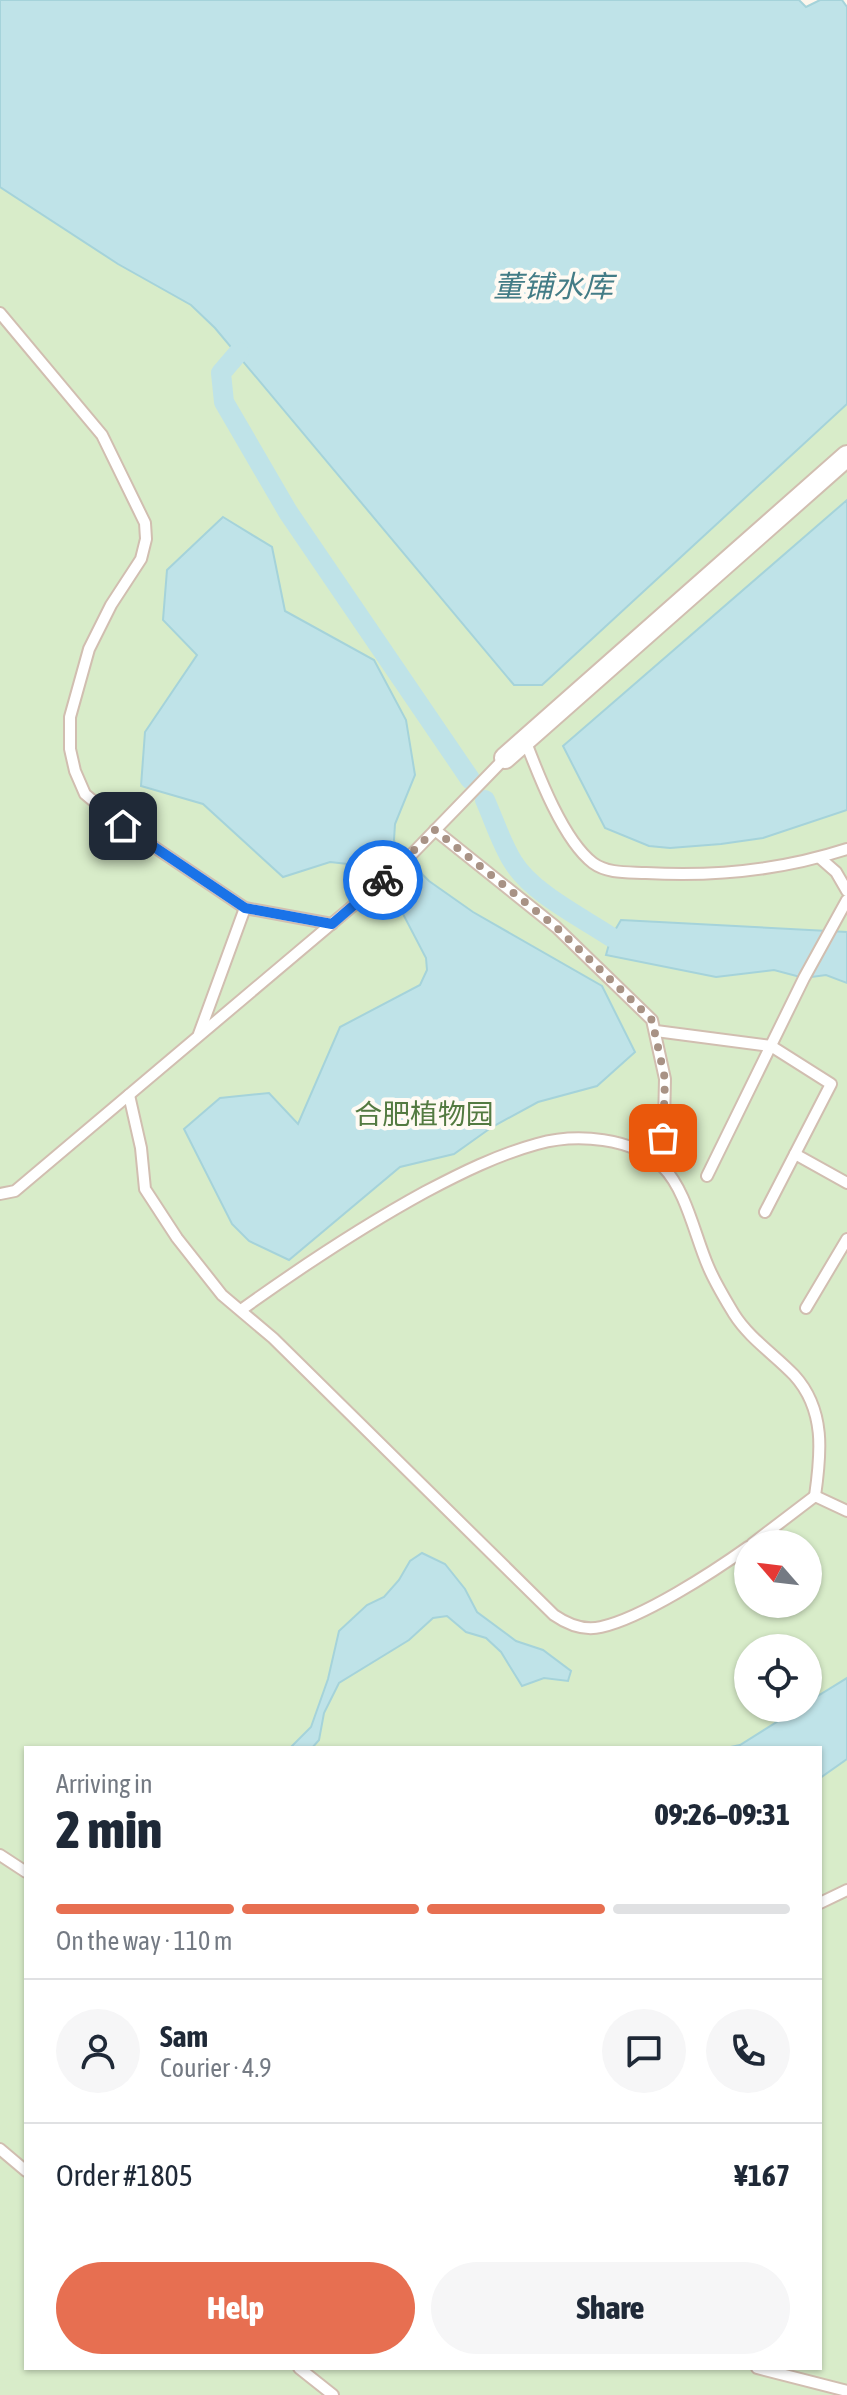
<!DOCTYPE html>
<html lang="en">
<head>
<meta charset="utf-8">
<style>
  :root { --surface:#fff; --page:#f6f6f7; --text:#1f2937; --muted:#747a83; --line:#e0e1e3; --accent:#e76f51 }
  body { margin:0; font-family:"Asap Condensed","Noto Sans SC",sans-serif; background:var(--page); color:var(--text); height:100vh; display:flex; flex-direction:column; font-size:30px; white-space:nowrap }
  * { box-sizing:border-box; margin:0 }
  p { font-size:26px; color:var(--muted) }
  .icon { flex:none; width:44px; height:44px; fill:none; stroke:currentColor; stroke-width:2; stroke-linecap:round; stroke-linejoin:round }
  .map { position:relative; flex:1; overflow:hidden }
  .side { position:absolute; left:24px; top:1746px; width:798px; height:624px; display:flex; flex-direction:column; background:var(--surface); border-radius:0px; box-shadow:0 2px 6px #0004 }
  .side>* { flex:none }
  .needle { width:52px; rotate:298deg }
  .fabs { position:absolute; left:734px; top:1530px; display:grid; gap:16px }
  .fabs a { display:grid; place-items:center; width:88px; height:88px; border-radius:50%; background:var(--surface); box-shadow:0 2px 6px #0004; font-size:40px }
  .pin { position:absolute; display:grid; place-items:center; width:68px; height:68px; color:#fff; margin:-34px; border-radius:16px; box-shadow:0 4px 12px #0006 }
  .courier { position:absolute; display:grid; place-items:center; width:80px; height:80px; margin:-40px; border:6px solid #1a73e8; border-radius:50%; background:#fff; color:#222; box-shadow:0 2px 10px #0007 }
  .overview em { font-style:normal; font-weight:800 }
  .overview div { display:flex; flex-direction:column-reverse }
  .overview { display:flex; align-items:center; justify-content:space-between; height:136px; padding:0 32px }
  h1 { font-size:52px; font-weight:800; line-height:60px }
  .bar { display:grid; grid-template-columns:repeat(4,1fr); gap:12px 8px; align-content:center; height:96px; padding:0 32px }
  .bar i { height:10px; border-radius:6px; background:var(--line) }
  .bar .selected { background:var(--accent) }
  .bar p { grid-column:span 4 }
  .line { display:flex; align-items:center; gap:20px; padding:0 32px; border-top:2px solid var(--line) }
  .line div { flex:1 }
  .round { display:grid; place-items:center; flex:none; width:84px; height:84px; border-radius:42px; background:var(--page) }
  .primary-button { display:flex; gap:16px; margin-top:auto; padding:16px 32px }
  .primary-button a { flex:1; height:92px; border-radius:48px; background:var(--accent); color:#fff; font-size:32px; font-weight:800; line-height:92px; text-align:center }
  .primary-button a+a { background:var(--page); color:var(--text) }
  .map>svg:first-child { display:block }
  .green { fill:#d8ecc9; fill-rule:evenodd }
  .water { fill:#bfe3e8; stroke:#a5d3da; stroke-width:2 }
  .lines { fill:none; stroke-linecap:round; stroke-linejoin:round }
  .canal { stroke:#bfe3e8; stroke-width:20 }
  .service-casing { stroke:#d1beb0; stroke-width:14 }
  .minor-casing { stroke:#d1beb0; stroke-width:24 }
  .service { stroke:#fff; stroke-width:10 }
  .minor { stroke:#fff; stroke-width:20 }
  .done { stroke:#a89285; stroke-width:8; stroke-dasharray:0 14.4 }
  .route { stroke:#1a73e8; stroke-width:10 }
  .labels { text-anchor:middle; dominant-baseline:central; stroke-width:8; stroke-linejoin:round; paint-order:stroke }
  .park-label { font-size:28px; fill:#537a41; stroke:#fffaf3 }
  .water-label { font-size:30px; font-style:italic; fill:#437c86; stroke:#fffaf3 }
</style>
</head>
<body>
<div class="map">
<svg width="847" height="2395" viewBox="0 0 847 2395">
  <rect width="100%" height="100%" fill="#fdf6ec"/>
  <!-- green -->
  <path class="green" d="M0 0H799L806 7 820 0H842L847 7V2395H0ZM748 1544H808V1604H748ZM748 1648H808V1708H748ZM26 1748H820V2368H26Z"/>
  <!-- water -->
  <g class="water">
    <path d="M0 0H799L806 7 820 0H842L847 7V404L542 685H514L215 328 191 305 118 264 0 187Z"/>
    <path d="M847 500V810L763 838 721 844 670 848 649 846 605 828 563 746Z"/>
    <path d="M223 517 272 547 285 611 374 660 406 720 415 775 395 824 394 840 398 850 429 881 473 912 602 986 635 1052 597 1086 538 1102 492 1127 454 1154 400 1167 289 1260 249 1241 232 1224 184 1129 220 1098 269 1093 298 1124 340 1027 420 985 427 970 426 958 390 889 374 871 366 866 330 862 283 877 203 804 141 786 145 732 197 655 163 620 167 570Z"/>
    <path d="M621 920 847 932V983L826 975 804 978 774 970 716 977 606 955 611 937Z"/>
    <path d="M422 1553 445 1564 465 1589 477 1612 516 1641 543 1650 571 1671 568 1681 544 1678 522 1686 501 1652 486 1638 466 1632 447 1616 433 1618 409 1640 339 1683 324 1713 319 1740 312 1748H290L311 1727 328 1679 339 1631 367 1605 384 1597 399 1580 410 1561Z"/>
    <path d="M847 1678V1759L820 1778V1748H726L740 1745 799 1708H808V1702Z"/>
  </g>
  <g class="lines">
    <!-- canal -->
    <g class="canal">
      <path d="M239 352 221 373 224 402 288 512 470 779"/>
      <path d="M485 800C494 820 501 843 513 862 532 893 581 917 611 937"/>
    </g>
    <!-- service casing -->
    <g class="service-casing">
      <g id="service">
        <path d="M0 313 102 435 145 523 146 539 141 559 111 605 89 649 70 717V749L75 771 85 794 123 826 245 908 332 924"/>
        <path d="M525 740C538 774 563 840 593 863 608 874 629 872 646 873 714 877 782 870 847 849"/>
        <path d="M435 830 556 927 652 1020 665 1079 663 1167"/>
        <path d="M820 858 836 872 847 891"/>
        <path d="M656 1031 771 1046 831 1084 765 1212"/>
        <path d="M199 1034 245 908"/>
        <path d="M129 1095 141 1148 145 1189 177 1238 222 1295 273 1338 554 1615C567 1624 584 1631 601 1627 642 1618 713 1572 748 1547"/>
        <path d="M795 1154 847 1183"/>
        <path d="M707 1176 804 978 847 900"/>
        <path d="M0 1194 15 1191 380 883 412 854 505 758"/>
        <path d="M806 1308 847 1239"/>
        <path d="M241 1310C301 1267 361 1227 425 1192 461 1173 497 1155 537 1144 576 1133 633 1137 663 1167 686 1190 695 1236 708 1266 715 1283 725 1299 734 1314 749 1338 775 1355 794 1375 826 1410 821 1454 815 1496"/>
        <path d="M752 1544 815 1496 847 1511"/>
        <path d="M0 1855 26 1872"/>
        <path d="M820 1903 847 1890"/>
        <path d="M0 2149 26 2171"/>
        <path d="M299 2368 333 2395"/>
        <path d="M757 2368 847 2391"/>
      </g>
    </g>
    <!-- minor casing -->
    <g class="minor-casing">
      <path id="minor" d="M505 758 847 456"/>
    </g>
    <!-- service -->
    <use href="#service" class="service"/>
    <!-- minor -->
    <use href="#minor" class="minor"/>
  </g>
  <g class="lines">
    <!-- done -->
    <path class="done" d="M383 880 435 830 556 927 652 1020 665 1079 663 1138"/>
    <!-- route -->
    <path class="route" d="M123 826 245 908 332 924 383 880"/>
  </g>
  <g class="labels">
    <!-- park labels -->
    <g class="park-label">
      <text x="424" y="1114">合肥植物园</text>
    </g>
    <!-- water labels -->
    <g class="water-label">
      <text x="553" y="286">董铺水库</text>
    </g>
  </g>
</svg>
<div class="fabs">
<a><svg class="needle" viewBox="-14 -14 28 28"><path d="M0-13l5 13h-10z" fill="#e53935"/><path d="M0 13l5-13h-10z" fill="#747a83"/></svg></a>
<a><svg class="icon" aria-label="locate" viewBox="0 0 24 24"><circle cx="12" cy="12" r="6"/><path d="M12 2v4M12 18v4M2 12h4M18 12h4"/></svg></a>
</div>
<div class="pin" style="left:663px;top:1138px;background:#ea580c"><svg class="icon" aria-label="bag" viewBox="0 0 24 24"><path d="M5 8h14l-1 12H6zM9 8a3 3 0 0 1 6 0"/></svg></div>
<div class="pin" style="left:123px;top:826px;background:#1f2937"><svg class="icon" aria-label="home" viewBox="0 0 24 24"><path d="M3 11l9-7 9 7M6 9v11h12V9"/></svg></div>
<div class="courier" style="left:383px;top:880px"><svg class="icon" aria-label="bike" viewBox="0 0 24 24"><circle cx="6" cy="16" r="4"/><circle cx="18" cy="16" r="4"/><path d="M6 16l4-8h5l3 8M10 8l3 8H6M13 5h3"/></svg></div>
<section class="side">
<div class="overview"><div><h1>2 min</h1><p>Arriving in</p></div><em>09:26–09:31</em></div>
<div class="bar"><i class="selected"></i><i class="selected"></i><i class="selected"></i><i></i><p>On the way · 110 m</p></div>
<div class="line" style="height:144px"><a class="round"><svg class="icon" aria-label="person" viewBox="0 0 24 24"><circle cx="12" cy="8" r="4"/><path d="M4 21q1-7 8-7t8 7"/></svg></a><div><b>Sam</b><p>Courier · 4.9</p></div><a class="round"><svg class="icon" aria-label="chat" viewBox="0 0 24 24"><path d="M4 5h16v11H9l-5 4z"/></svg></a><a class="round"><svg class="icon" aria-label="phone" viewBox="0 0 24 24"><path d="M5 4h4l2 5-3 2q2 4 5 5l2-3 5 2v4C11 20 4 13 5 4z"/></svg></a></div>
<div class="line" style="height:104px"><div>Order #1805</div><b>¥167</b></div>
<div class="primary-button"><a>Help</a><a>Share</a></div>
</section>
</div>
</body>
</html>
